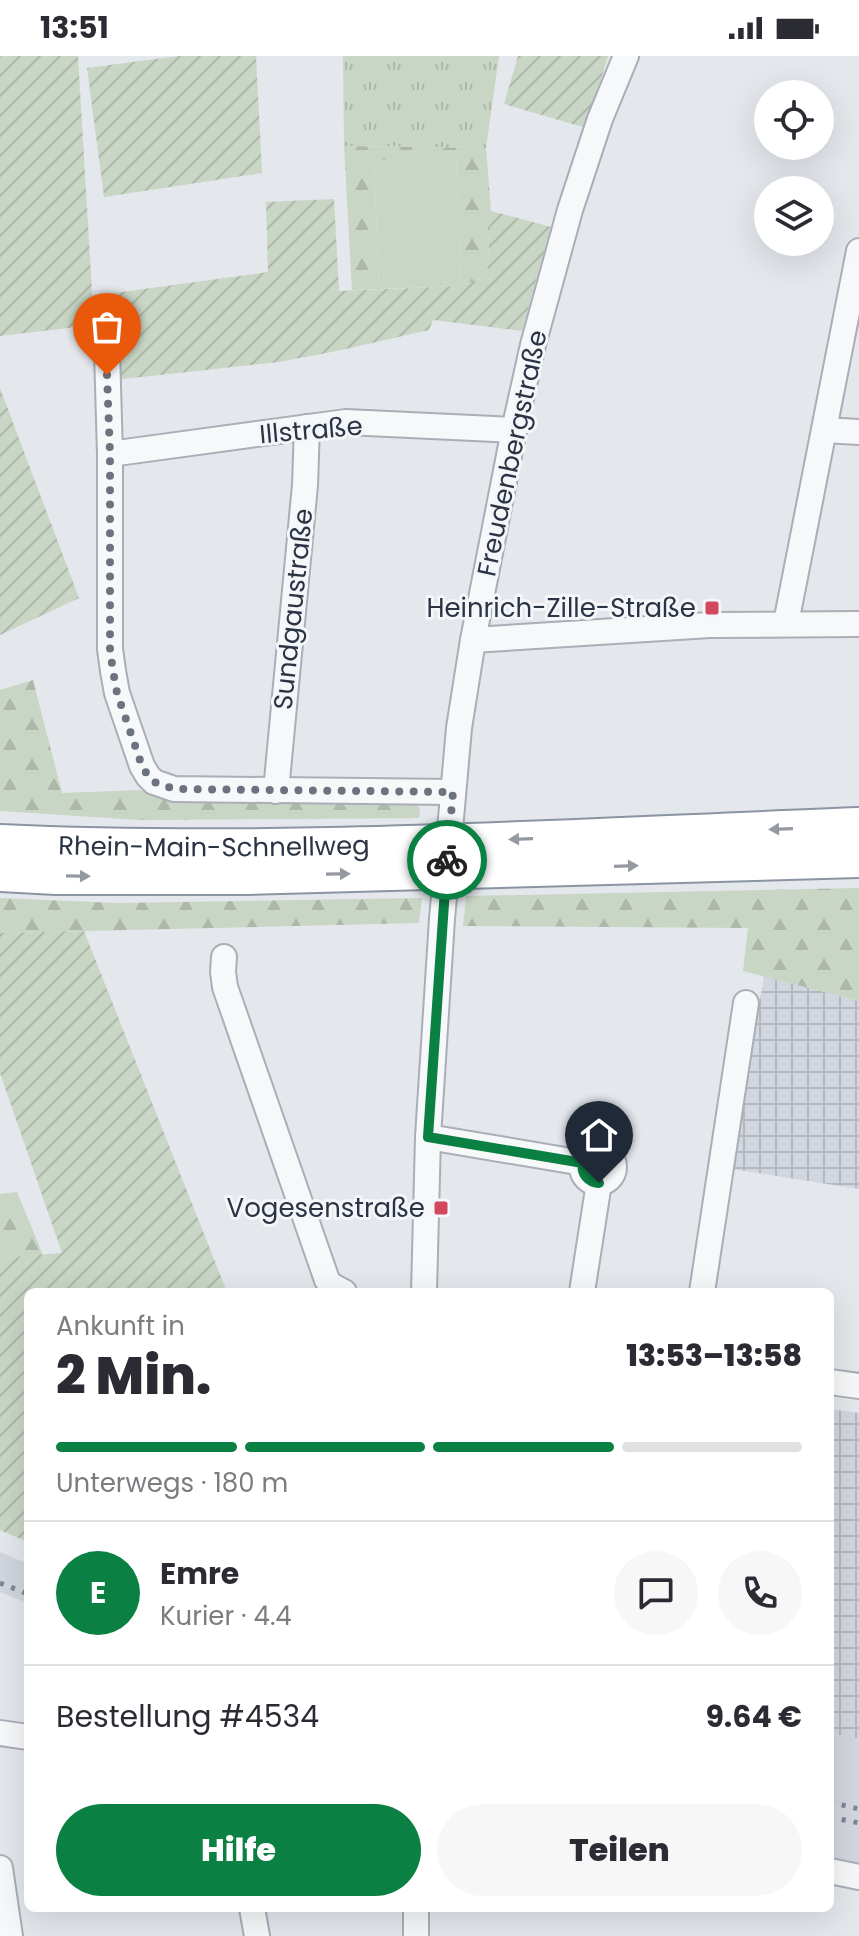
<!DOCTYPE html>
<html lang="de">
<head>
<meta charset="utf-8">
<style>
  :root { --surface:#fff; --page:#f7f7f7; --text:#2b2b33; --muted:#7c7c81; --line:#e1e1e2; --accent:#0b8043 }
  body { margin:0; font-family:Poppins,sans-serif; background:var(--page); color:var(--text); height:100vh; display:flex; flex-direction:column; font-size:30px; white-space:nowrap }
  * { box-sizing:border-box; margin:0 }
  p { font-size:26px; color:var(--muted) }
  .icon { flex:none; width:44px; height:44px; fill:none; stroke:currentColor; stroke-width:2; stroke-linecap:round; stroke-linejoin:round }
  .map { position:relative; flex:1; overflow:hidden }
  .side { position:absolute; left:24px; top:1232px; width:810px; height:624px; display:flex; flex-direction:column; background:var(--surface); border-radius:12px; box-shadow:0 8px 32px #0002 }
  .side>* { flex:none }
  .buttons { position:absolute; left:754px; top:24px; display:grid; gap:16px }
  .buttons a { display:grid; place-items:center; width:80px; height:80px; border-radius:50%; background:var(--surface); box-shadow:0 8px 32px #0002; font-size:40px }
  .pin { position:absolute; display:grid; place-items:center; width:68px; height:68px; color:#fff; margin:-82px -34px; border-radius:50% 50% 50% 0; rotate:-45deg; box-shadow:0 0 8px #0007 }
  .pin .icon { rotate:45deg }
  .courier { position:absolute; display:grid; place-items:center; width:80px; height:80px; margin:-40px; border:6px solid #0b8043; border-radius:50%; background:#fff; color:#222; box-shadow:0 2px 10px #0007 }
  .summary em { font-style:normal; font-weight:800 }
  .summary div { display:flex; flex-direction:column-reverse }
  .summary { display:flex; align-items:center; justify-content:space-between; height:136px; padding:0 32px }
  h1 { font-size:52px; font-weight:800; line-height:60px }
  .bar { display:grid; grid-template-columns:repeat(4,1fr); gap:12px 8px; align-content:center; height:96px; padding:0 32px }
  .bar i { height:10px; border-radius:6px; background:var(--line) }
  .bar .selected { background:var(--accent) }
  .bar p { grid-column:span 4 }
  .line { display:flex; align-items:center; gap:20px; padding:0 32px; border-top:2px solid var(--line) }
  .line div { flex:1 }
  .round { display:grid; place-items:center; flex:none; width:84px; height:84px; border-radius:42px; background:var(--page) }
  .button { display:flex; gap:16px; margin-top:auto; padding:16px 32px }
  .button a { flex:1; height:92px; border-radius:48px; background:var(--accent); color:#fff; font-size:32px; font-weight:800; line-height:92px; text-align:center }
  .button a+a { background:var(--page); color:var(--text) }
  .status { display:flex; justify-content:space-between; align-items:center; height:56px; padding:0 40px; background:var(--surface); direction:ltr }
  .status svg { height:22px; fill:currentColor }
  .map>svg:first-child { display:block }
  .built { fill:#d2d6de }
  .industrial { fill:url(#industrial-grid) }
  .grass { fill:url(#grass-tufts) }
  .forest { fill:url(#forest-firs) }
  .park { fill:#c9d6c5 }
  .garden { fill:url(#garden-furrows) }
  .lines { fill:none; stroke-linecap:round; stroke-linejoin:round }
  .minor-casing { stroke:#a9aeb7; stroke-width:28 }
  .highway-casing { stroke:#8b94a3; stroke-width:40 }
  .minor { stroke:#f7f8fa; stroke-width:24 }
  .highway { stroke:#fff; stroke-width:36 }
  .rail { stroke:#7d8696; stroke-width:5; stroke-dasharray:4 8; stroke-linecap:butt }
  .minor-bridge-casing { stroke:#a9aeb7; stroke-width:28; stroke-linecap:butt }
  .minor-bridge { stroke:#f7f8fa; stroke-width:24 }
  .oneway { fill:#959aa2 }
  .done { stroke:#6c737f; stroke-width:8; stroke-dasharray:0 14.4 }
  .route { stroke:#0b8043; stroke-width:10 }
  .poi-dot { fill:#d1495b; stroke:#f4f6f9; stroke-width:3 }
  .labels { text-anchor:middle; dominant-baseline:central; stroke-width:6; stroke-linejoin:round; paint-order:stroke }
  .street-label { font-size:26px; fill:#2b3445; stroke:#f4f6f9 }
  .poi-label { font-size:26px; fill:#2b3445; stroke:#f4f6f9; text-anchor:end }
</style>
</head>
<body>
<div class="status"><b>13:51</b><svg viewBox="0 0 49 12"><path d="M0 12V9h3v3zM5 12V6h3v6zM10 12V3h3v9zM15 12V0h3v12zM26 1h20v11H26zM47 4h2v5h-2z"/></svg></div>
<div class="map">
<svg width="859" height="1880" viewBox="0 0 859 1880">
  <defs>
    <pattern id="industrial-grid" width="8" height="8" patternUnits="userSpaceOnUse" patternTransform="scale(2)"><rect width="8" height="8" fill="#d2d6de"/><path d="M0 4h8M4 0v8" fill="none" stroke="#b4b8c0"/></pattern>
    <pattern id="grass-tufts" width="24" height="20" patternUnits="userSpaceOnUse" patternTransform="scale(2)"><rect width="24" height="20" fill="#c9d6c5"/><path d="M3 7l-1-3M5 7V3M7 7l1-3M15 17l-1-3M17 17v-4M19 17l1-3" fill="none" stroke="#adb8ab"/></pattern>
    <pattern id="forest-firs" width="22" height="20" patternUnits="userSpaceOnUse" patternTransform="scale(2)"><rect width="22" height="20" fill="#c9d6c5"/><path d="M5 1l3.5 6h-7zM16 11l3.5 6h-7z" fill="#adb8ab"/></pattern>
    <pattern id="garden-furrows" width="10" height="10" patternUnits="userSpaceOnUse" patternTransform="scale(2)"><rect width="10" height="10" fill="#c9d6c5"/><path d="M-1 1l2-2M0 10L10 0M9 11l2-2" fill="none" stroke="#adb8ab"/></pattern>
  </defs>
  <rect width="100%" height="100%" fill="#e4e7ec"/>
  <!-- built -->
  <g class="built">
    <path d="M0 1496 28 1508V1547L0 1536Z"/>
    <path d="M830 1677 859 1683V1814L830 1809Z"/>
  </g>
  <!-- industrial -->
  <g class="industrial">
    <path d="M764 920 859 945V1133L732 1113Z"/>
    <path d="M830 1353 859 1357V1683L830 1677Z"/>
  </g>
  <!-- grass -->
  <path class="grass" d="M343 0H499L486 92 344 90Z"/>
  <!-- forest -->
  <g class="forest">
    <path d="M344 90 486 92 491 155 487 221 461 230 456 102 374 105 379 233 352 234Z"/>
    <path d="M33 624 62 737 141 734 176 745 409 746 418 749 420 753 419 762 140 764 0 755V634Z"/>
    <path d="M859 832V945L743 915 748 872 463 870 466 840Z"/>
    <path d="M0 842 118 847 422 842 419 867 0 877Z"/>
    <path d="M17 1136 43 1199 0 1202V1138Z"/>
  </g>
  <!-- park -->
  <path class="park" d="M456 101 461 230 379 233 374 105Z"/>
  <!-- garden -->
  <g class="garden">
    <path d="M0 0H78L94 269 0 280Z"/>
    <path d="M179 0H256L262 117 104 141 87 12Z"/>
    <path d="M518 0H608L586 72 504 48Z"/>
    <path d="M334 143 339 235 461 230 487 221 491 155 551 171 522 275 433 264 429 274 337 295 278 306 114 324 107 238 268 216 266 146Z"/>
    <path d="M0 332 79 542 0 579Z"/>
    <path d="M84 875 227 1236H28V1486L0 1474V1202L62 1197 0 1017V877Z"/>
  </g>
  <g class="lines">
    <!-- minor casing -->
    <g class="minor-casing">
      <g id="minor">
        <path d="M107 296 110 398V593L113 615 117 637 142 710 148 720 154 726 174 733 453 736"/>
        <path d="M824 374 859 376"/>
        <path d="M110 398 346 366 514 374"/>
        <path d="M786 567 859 195"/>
        <path d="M473 584 710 569 859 568"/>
        <path d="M276 735 305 429 307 371"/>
        <path d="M452 751 459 672 473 584 514 374 533 289 570 154 600 63 626 0"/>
        <path d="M224 901 223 916 225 931 327 1224 331 1229 344 1236"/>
        <path d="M428 1081 583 1107"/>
        <circle cx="598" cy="1111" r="16"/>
        <path d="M424 1236 428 1081 442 863"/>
        <path d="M582 1236 599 1127"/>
        <path d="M702 1236 746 947"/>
        <path d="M830 1326 859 1330"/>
        <path d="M0 1677 28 1681"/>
        <path d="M0 1812 10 1880"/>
        <path d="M830 1815 859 1821"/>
        <path d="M252 1852 257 1880"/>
        <path d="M416 1852V1880"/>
      </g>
    </g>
    <!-- highway casing -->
    <g class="highway-casing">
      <g id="highway">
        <path id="s1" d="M0 787C286 800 573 781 859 770"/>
        <path d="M0 817 56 820H247L859 803"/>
      </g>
    </g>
    <!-- minor -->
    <use href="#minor" class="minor"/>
    <!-- highway -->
    <use href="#highway" class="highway"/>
    <!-- rail -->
    <g class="rail">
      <path d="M0 1527 28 1538"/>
      <path d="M830 1746 859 1753"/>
      <path d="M830 1761 859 1767"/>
    </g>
    <!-- minor-bridge casing -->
    <g class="minor-bridge-casing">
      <path id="minor-bridge" d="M442 863 452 751"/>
    </g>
    <!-- minor-bridge -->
    <use href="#minor-bridge" class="minor-bridge"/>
  </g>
  <!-- one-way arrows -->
  <defs><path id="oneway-solid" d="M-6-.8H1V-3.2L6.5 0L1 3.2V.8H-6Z" transform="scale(2)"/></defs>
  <g class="oneway">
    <use href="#oneway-solid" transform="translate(781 773) rotate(178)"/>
    <use href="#oneway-solid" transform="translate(521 783) rotate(178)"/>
    <use href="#oneway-solid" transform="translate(626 810) rotate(-2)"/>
    <use href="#oneway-solid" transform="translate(338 818) rotate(-1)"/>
    <use href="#oneway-solid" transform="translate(78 820) rotate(1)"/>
  </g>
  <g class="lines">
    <!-- done -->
    <path class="done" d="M107 319 110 398V593L113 615 117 637 142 710 148 720 154 726 174 733 453 736 447 804"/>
    <!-- route -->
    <path class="route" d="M447 804 428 1081 583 1107C581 1118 588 1126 599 1127"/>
  </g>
  <!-- markers -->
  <g class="poi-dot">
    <rect x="704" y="544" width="16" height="16" rx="4"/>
    <rect x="433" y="1144" width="16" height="16" rx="4"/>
  </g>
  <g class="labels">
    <!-- street labels -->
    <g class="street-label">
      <text transform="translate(311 374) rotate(-5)">Illstraße</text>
      <text transform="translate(512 397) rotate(-78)">Freudenbergstraße</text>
      <text transform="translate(293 553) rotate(-84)">Sundgaustraße</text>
      <text stroke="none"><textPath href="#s1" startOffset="214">Rhein-Main-Schnellweg</textPath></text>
    </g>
    <!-- poi labels -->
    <g class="poi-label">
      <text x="696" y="552">Heinrich-Zille-Straße</text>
      <text x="425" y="1152">Vogesenstraße</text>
    </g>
  </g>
</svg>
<div class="buttons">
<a><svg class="icon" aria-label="locate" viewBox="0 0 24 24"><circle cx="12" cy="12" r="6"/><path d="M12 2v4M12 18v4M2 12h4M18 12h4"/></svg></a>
<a><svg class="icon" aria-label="layers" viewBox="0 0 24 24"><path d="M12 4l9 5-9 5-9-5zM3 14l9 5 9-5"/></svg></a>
</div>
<div class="pin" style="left:107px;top:319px;background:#ea580c"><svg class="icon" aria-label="bag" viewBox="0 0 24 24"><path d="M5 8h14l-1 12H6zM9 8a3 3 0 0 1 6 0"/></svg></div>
<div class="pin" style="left:599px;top:1127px;background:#1f2937"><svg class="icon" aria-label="home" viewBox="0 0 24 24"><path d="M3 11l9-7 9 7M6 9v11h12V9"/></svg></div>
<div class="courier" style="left:447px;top:804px"><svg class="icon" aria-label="bike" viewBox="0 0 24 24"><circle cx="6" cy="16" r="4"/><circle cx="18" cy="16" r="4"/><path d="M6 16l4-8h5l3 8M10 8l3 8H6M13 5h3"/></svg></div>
<section class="side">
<div class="summary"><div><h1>2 Min.</h1><p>Ankunft in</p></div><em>13:53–13:58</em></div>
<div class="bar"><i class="selected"></i><i class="selected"></i><i class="selected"></i><i></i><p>Unterwegs · 180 m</p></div>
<div class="line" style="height:144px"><b class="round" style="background:var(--accent);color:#fff">E</b><div><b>Emre</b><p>Kurier · 4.4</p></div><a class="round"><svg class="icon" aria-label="chat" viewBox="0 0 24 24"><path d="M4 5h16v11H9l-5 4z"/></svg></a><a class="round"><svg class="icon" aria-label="phone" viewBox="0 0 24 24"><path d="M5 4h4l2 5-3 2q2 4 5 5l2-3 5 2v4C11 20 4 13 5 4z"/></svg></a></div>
<div class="line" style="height:104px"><div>Bestellung #4534</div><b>9.64 €</b></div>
<div class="button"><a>Hilfe</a><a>Teilen</a></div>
</section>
</div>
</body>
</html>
